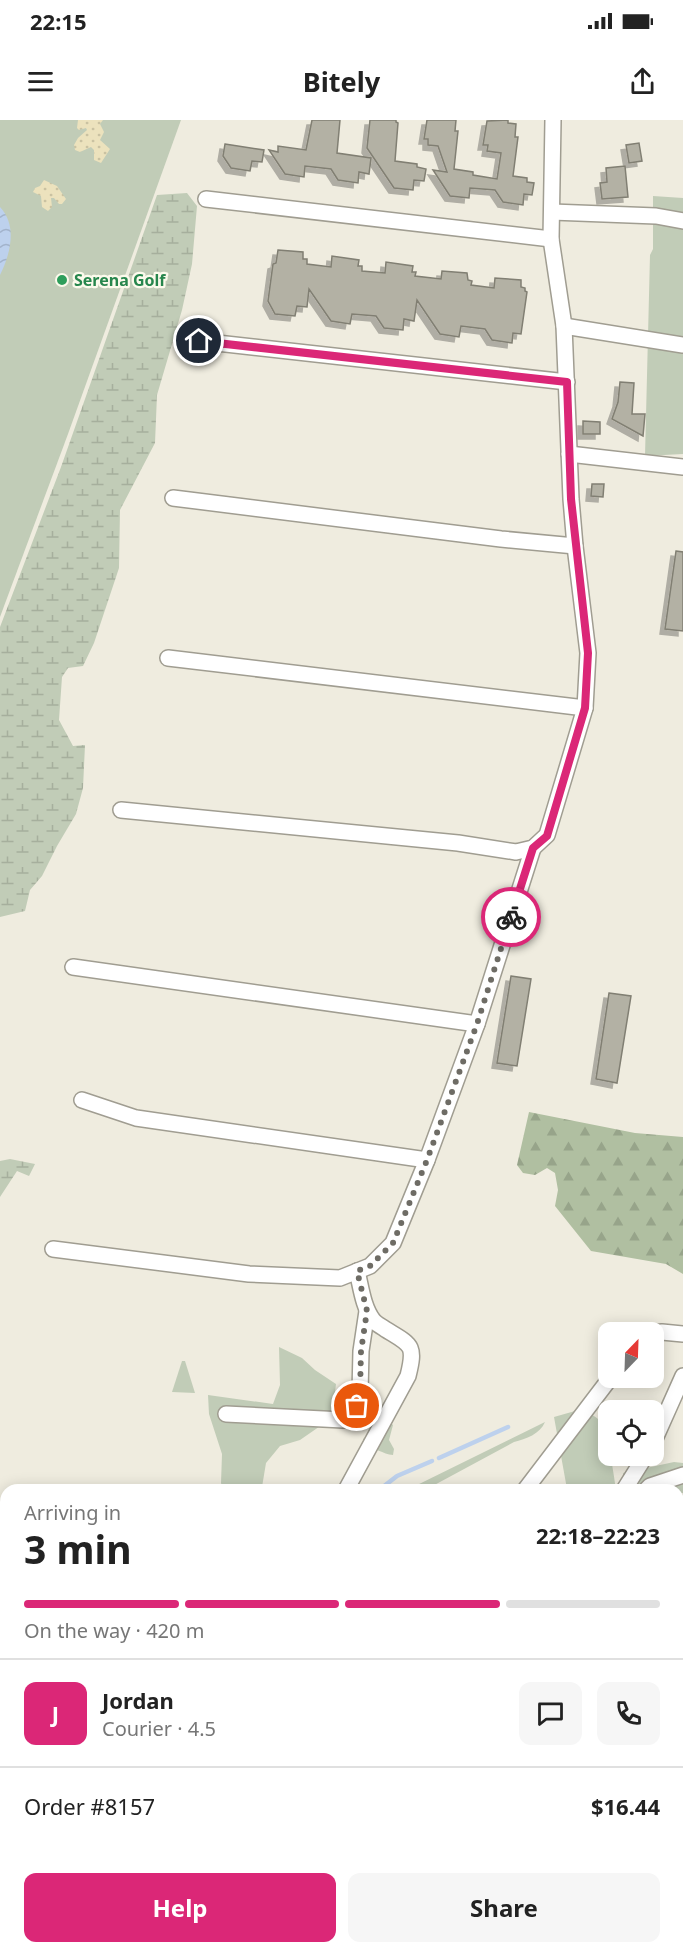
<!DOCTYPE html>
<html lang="en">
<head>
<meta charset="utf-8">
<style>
  :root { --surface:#fff; --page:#f6f6f6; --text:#222; --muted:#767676; --line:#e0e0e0; --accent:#db2777 }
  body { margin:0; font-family:"Noto Sans",sans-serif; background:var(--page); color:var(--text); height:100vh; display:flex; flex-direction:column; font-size:22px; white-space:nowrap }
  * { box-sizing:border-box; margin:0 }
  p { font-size:20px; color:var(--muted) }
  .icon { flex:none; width:33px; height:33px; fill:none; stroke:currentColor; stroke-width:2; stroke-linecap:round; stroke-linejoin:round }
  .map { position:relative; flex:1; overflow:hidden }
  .drawer { position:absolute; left:0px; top:1364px; width:684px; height:470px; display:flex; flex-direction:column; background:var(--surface); border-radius:18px 18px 0 0; box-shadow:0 3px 15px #0003 }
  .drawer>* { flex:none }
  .needle { width:39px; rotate:23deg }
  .tools { position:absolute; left:598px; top:1202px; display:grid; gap:12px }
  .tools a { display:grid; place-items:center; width:66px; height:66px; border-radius:12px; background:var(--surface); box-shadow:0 3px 15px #0003; font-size:30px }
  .pin { position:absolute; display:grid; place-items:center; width:51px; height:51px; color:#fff; margin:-26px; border:3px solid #fff; border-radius:50%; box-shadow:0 2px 6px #0007 }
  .courier { position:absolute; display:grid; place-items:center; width:60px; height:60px; margin:-30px; border:4px solid #db2777; border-radius:50%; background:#fff; color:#222; box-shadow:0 2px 8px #0007 }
  .summary em { font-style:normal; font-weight:700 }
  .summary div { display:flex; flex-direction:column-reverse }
  .summary { display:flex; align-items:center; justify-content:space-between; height:102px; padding:0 24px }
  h1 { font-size:39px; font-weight:700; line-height:45px }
  .bar { display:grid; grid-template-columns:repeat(4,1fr); gap:9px 6px; align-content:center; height:72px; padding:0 24px }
  .bar i { height:8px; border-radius:4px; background:var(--line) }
  .bar .active { background:var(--accent) }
  .bar p { grid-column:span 4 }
  .line { display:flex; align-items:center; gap:15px; padding:0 24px; border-top:2px solid var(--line) }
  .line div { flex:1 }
  .round { display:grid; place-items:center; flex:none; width:63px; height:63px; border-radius:12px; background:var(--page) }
  .primary-button { display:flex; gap:12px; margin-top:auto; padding:12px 24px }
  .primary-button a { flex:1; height:69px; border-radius:12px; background:var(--accent); color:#fff; font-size:24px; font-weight:700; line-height:69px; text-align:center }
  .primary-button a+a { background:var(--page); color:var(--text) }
  .status { display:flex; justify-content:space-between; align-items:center; height:42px; padding:0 30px; background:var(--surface); direction:ltr }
  .status svg { height:16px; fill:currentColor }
  header { display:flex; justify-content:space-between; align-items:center; height:78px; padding:0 24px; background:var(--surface); font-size:27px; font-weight:700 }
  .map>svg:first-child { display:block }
  .grass { fill:#c1ccb7 }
  .forest { fill:url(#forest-firs) }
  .wetland { fill:url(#wetland-marsh) }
  .sand { fill:url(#sand-dots) }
  .water { fill:url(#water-waves) }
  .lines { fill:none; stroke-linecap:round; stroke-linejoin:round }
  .stream { stroke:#bdd1ed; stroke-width:4.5 }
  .building { fill:#b3b1a4; stroke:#817f73; stroke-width:1.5; filter:url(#shadow) }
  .street-casing { stroke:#a09d91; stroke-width:18 }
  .street { stroke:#fff; stroke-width:15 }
  .done { stroke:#6e6c65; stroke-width:6; stroke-dasharray:0 10.8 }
  .route { stroke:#db2777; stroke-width:8 }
  .leisure-dot { fill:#2e9e5b; stroke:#fcfaec; stroke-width:2 }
  .labels { text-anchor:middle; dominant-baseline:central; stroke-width:4.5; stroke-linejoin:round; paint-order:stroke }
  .leisure-label { font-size:16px; font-weight:bold; fill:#27864d; stroke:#fcfaec; text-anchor:start }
</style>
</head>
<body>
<div class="status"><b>22:15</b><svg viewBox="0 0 49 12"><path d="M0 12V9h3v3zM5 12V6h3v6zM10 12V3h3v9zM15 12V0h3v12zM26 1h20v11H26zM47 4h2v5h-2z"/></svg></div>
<header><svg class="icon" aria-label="menu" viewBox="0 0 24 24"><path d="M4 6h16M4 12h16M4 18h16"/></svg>Bitely<svg class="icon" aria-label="share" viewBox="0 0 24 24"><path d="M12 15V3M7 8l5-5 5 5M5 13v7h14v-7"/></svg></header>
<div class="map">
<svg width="683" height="1832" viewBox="0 0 683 1832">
  <defs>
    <pattern id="forest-firs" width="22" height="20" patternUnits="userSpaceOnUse" patternTransform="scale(1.5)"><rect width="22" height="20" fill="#b0bfa1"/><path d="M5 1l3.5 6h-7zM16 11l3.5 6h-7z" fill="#97a48a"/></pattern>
    <pattern id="wetland-marsh" width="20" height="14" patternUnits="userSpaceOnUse" patternTransform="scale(1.5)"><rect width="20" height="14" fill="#c1ccb7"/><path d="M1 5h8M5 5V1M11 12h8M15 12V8" fill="none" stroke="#a6af9d"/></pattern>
    <pattern id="sand-dots" width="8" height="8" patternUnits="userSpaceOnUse" patternTransform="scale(1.5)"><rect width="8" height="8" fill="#ece2bd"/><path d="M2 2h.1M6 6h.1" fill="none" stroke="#cac2a2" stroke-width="1.8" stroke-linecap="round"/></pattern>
    <pattern id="water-waves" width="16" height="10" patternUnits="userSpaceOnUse" patternTransform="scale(1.5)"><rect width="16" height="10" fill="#bdd1ed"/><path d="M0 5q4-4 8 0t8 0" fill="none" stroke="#a2b3cb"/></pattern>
    <filter id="shadow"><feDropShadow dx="-5" dy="5" stdDeviation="0" flood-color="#0004"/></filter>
  </defs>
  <rect width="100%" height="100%" fill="#efecdf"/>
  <!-- grass -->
  <g class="grass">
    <path d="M0 0H181L68 314 0 497Z"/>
    <path d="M653 76 683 78V334L645 336 650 135 653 129Z"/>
    <path d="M279 1227 302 1238 315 1250 336 1264 335 1272 340 1275V1280L333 1286 326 1302 300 1320 280 1326 266 1343 262 1367 257 1369 223 1370 221 1363 222 1334 209 1294 208 1275 273 1284 280 1265Z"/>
    <path d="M182 1241H185L195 1273 172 1272Z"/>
    <path d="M575 1291C586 1292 596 1294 603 1305 608 1313 614 1357 616 1369H567L554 1297Z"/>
    <path d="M387 1299 393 1305 389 1320 394 1329 393 1335C382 1334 374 1326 363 1327V1319Z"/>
    <path d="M545 1302C540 1314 526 1319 514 1322L427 1369H409Z"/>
    <path d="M674 1342 683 1343V1373H678V1370L634 1369 624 1362 623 1353Z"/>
    <path d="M0 1504 6 1510V1553L0 1548Z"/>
    <path d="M678 1514 683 1518V1630L678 1629 681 1574 678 1573Z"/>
    <path d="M16 1827H87L81 1832H12Z"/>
    <path d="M148 1827H267L264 1832H153Z"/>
  </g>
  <!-- forest -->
  <path class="forest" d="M529 992 635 1013 683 1017V1154L666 1144 591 1131 555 1086 558 1070 555 1053 547 1048 535 1055 523 1053 517 1045Z"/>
  <!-- wetland -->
  <g class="wetland">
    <path d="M187 73 197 86 192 144 182 190 157 275 155 323 120 390 119 448 94 523 83 546 68 548 62 557 59 600 73 626 85 625 83 668 76 694 57 726 42 756 30 770 25 791 0 797V507L61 347 157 75Z"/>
    <path d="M10 1039 35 1044 29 1056 17 1051 0 1077V1041Z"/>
  </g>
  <!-- sand -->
  <g class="sand">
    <path d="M78 0H103L100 4 104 12 100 20 110 29 101 43 94 40V30L91 27 80 32 75 30 74 25 78 18 87 10 86 8 79 10 77 8Z"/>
    <path d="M44 60 57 66 66 79 62 84H59L54 78H51L52 87 48 91 42 87 41 76 33 72 35 68 40 66Z"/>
  </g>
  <!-- water -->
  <path class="water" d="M0 87C18 106 10 135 0 155Z"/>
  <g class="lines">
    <!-- stream -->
    <g class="stream">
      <path d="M439 1338 508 1307"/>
      <path d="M379 1370 397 1356 432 1341"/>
    </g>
  </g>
  <!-- building -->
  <g class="building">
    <path d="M312 0H340L337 33 371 38 369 54 359 52 358 63 338 60 331 49 305 46 304 57 285 54 269 30 278 32V26L306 30Z"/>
    <path d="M370 0H396V2L398 3 395 41 417 44V47L426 49 424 61 414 60 413 70 394 68 367 28Z"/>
    <path d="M427 0H456L455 11H458L454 49 473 52V55L497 59 501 33 487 31 488 25H483L487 1 508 0V3L516 4 515 17H518L513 56 527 58V62L534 63 532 75 524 74 523 85 503 82 495 70 470 68 469 78 450 76 433 50 447 52 438 26 428 25V19H424Z"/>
    <path d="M639 23 642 41 629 43 626 25Z"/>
    <path d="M225 24 264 30 262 42 252 41 250 51 231 48 223 36Z"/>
    <path d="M625 46 628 77 602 79 600 63 607 62 606 48Z"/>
    <path d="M278 130 303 132V139H307V144L331 147 332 136 359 140 358 146H362V151L385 153 386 142 413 146 412 152H416L415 156 441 159 442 151 467 153 468 160 472 161 471 165 494 168 495 158 521 160V167L525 168V171L527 172 521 214 513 213 512 223 492 220 485 209 461 206 459 217 440 214 417 180 414 201 404 199 403 210 384 208 376 196 352 194 350 204 331 201 309 169 307 187 297 186 295 196 275 194 268 181 273 144 276 143Z"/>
    <path d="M620 262 634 263 632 294H645L643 316 612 299 618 282Z"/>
    <path d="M583 301 600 302V314H583Z"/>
    <path d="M592 364H604L603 377 591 376Z"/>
    <path d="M676 431 683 432V511L665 509Z"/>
    <path d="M511 856 531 859 517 946 497 943Z"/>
    <path d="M609 873 631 876 617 963 596 959Z"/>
  </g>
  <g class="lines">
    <!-- street casing -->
    <g class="street-casing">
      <g id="street">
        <path d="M206 79 551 119"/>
        <path d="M552 92 656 96 683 101"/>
        <path d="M564 206 683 225"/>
        <path d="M199 221 567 262"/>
        <path d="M569 334 683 347"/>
        <path d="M173 378 501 419 575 426 571 379 564 206 551 119 553 0"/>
        <path d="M168 538 585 588"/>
        <path d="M121 690 458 723 516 732 533 728 547 715 585 588 588 533 575 426"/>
        <path d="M73 847 477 904"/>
        <path d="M82 980 136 998 427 1040"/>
        <path d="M53 1129 249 1154 340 1158 370 1146 393 1123 427 1040 477 904 533 728"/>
        <path d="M654 1213 662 1212 683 1214"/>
        <path d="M226 1294 343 1300 351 1294 357 1286 360 1272 361 1231 367 1191"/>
        <path d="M654 1321 683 1256"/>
        <path d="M346 1370 408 1256C416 1224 411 1225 385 1209 381 1206 376 1204 373 1200 363 1187 361 1167 357 1151"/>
        <path d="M525 1370 611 1257"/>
        <path d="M624 1370 646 1335"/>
        <path d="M646 1370 650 1366 683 1355"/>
        <path d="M678 1479 683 1489"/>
        <path d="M0 1768 6 1763"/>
        <path d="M307 1832 308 1827"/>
      </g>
    </g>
    <!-- street -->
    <use href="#street" class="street"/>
  </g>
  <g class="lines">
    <!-- done -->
    <path class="done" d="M357 1286 360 1272 361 1231 367 1191 357 1151 370 1146 393 1123 427 1040 477 904 511 797"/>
    <!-- route -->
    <path class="route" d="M199 221 567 262 571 379 588 533 585 588 547 716 533 728 511 797"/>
  </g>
  <!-- markers -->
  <circle class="leisure-dot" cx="62" cy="160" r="6"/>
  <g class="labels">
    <!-- leisure labels -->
    <g class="leisure-label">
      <text x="74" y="160">Serena Golf</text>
    </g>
  </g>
</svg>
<div class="tools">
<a><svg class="needle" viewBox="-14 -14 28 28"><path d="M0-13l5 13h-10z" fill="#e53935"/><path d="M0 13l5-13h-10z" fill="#767676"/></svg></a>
<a><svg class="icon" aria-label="locate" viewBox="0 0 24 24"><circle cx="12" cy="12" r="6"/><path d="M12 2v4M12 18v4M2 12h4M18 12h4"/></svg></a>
</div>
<div class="pin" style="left:357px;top:1286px;background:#ea580c"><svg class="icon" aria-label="bag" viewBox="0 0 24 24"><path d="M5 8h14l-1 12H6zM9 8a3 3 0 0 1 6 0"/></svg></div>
<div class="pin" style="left:199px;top:221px;background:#1f2937"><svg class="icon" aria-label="home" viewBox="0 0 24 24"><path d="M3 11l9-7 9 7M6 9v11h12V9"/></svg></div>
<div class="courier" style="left:511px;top:797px"><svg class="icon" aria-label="bike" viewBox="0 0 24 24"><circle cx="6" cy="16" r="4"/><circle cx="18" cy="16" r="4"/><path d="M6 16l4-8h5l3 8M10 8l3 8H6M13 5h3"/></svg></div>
<section class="drawer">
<div class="summary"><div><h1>3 min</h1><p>Arriving in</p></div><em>22:18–22:23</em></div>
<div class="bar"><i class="active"></i><i class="active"></i><i class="active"></i><i></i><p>On the way · 420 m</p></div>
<div class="line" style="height:108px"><b class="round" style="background:var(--accent);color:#fff">J</b><div><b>Jordan</b><p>Courier · 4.5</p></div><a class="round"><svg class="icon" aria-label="chat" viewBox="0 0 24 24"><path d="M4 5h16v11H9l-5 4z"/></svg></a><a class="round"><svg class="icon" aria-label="phone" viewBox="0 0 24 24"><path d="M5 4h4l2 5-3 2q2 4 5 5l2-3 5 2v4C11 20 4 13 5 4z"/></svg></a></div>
<div class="line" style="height:78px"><div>Order #8157</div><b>$16.44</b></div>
<div class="primary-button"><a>Help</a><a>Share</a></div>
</section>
</div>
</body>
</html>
